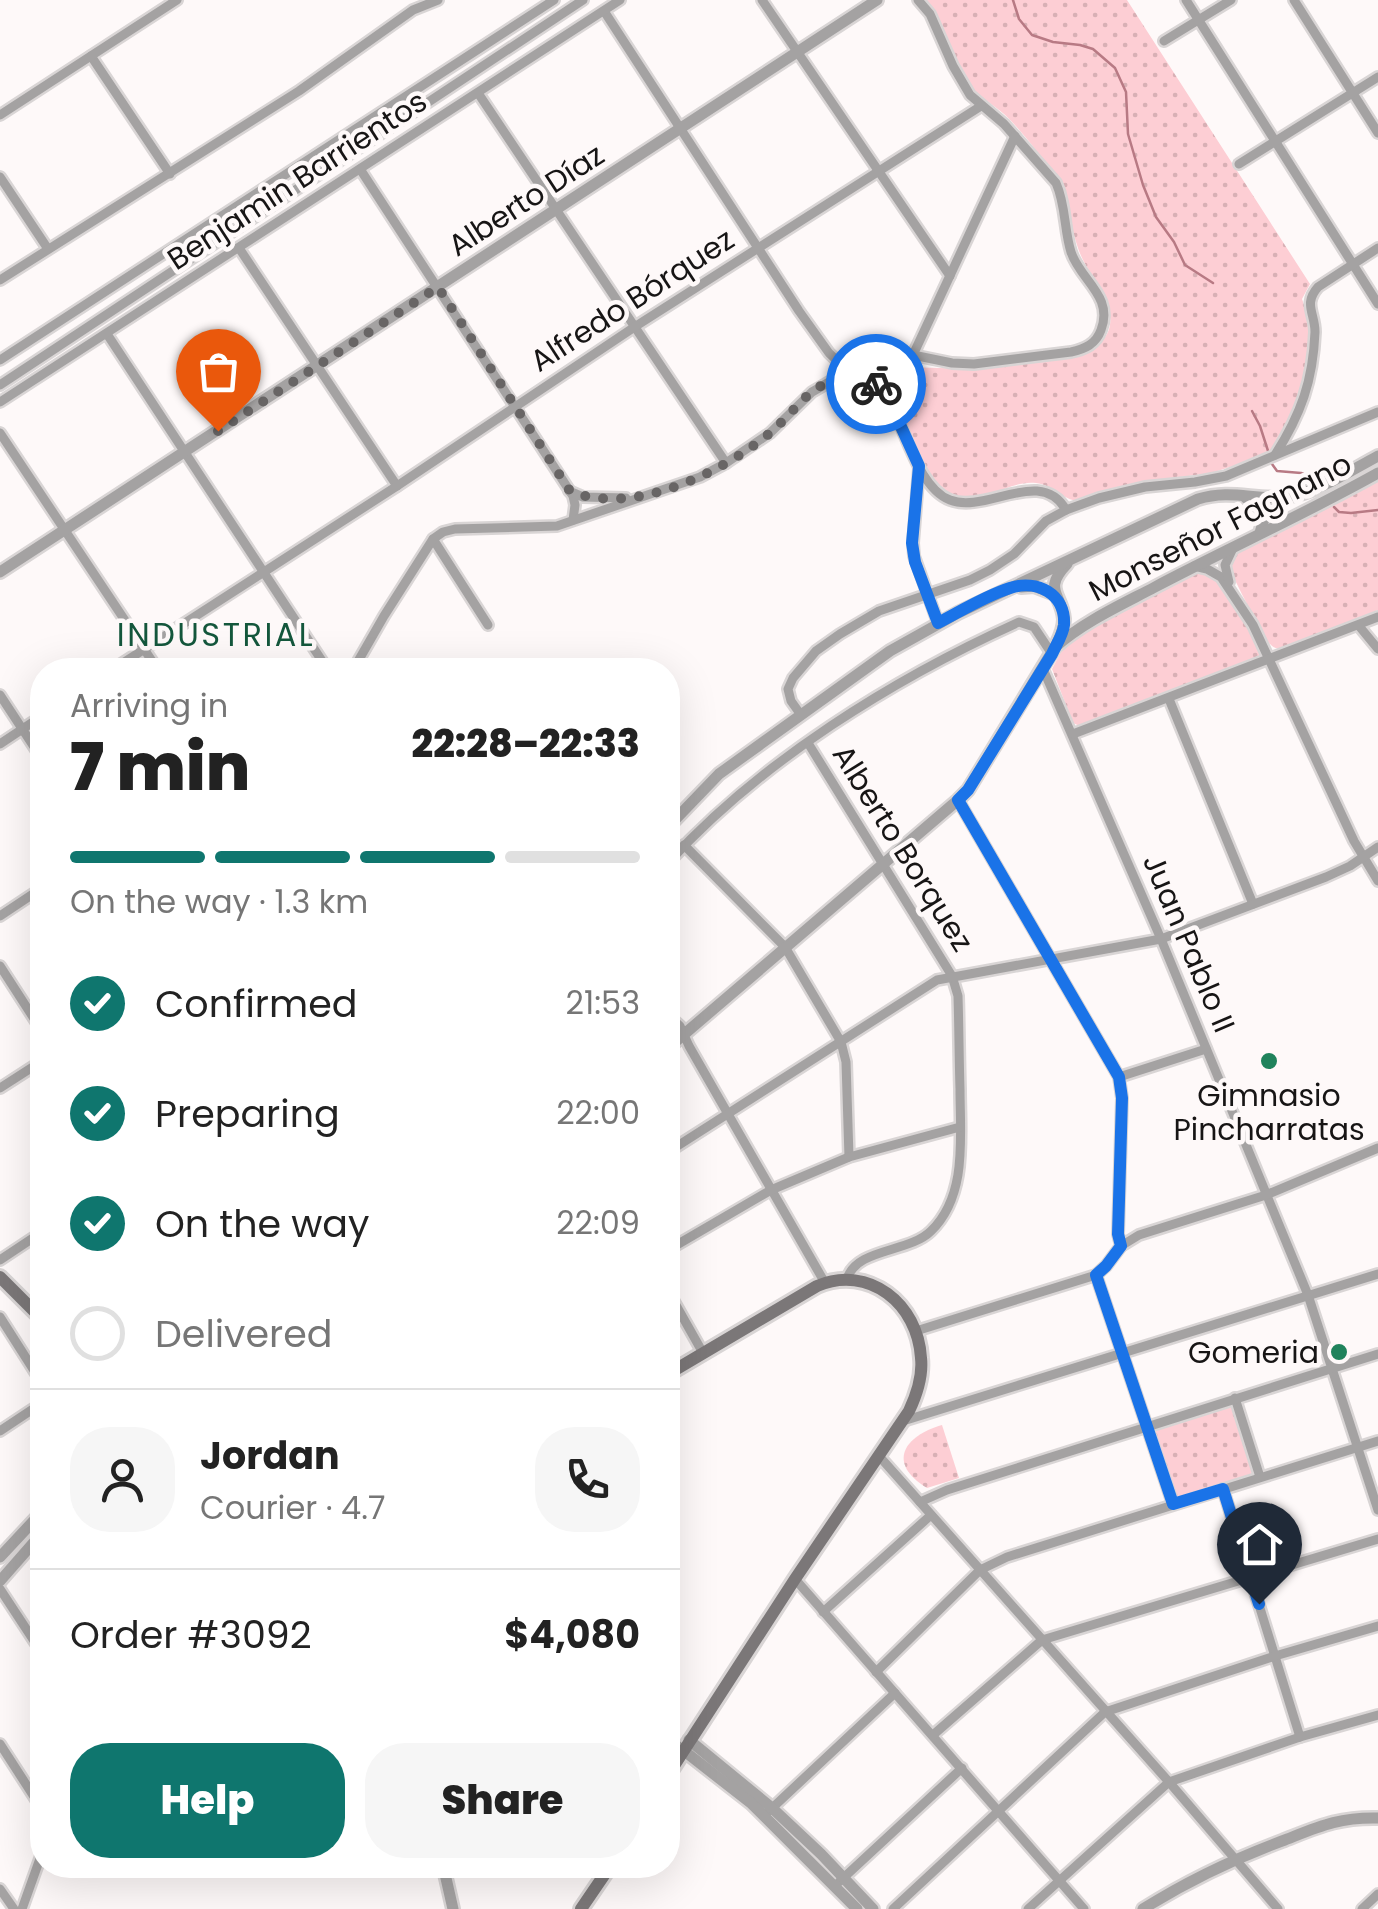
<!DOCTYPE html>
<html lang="en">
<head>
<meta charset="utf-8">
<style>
  :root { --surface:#fff; --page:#f6f6f6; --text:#222; --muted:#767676; --line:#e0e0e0; --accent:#0f766e }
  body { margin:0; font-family:Poppins,sans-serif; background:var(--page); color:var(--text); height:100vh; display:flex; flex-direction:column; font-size:38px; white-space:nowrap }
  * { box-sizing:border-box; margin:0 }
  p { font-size:32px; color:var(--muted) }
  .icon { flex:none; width:55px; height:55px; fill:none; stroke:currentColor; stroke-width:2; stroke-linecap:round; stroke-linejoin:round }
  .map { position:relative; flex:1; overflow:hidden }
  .drawer { position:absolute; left:30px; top:658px; width:650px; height:1220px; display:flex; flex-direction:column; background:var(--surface); border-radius:40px; box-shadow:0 10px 40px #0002 }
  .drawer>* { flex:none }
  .pin { position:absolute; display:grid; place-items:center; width:85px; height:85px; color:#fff; margin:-102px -42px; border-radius:50% 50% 50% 0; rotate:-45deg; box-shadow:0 0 10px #0007 }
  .pin .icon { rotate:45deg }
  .courier { position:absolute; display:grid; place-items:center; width:100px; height:100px; margin:-50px; border:8px solid #1a73e8; border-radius:50%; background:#fff; color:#222; box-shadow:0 2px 12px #0007 }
  .overview em { font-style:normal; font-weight:800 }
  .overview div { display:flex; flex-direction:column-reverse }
  .overview { display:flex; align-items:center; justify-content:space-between; height:170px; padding:0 40px }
  h1 { font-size:65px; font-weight:800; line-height:75px }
  .bar { display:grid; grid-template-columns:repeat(4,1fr); gap:15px 10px; align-content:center; height:120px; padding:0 40px }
  .bar i { height:12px; border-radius:8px; background:var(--line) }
  .bar .current { background:var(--accent) }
  .bar p { grid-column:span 4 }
  .line { display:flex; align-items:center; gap:25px; padding:0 40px; border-top:2px solid var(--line) }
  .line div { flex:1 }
  .round { display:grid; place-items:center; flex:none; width:105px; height:105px; border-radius:40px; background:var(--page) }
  ol { padding:0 40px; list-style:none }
  li { display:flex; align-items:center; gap:30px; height:110px }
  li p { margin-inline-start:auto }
  li .icon { padding:10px; border-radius:50%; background:var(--accent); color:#fff; stroke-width:4 }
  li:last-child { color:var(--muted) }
  li i { width:55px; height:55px; border:5px solid var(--line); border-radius:50% }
  .action { display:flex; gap:20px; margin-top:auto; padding:20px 40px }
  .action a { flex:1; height:115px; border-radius:40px; background:var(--accent); color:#fff; font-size:40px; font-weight:800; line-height:115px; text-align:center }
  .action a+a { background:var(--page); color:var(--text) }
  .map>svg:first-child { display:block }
  .grass { fill:url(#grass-dots) }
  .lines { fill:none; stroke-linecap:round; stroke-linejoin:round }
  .stream { stroke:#b87a84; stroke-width:2.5 }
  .minor-casing { stroke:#d9d5d5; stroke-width:14 }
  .tertiary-casing { stroke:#d9d5d5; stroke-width:16 }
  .secondary-casing { stroke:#d9d5d5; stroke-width:18 }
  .minor { stroke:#a4a2a2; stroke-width:9 }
  .tertiary { stroke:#a4a2a2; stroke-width:11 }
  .secondary { stroke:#7b7778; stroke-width:12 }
  .done { stroke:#686565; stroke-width:10; stroke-dasharray:0 18 }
  .route { stroke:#1a73e8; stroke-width:12 }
  .poi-dot { fill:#20835c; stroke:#fef9f9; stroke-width:4 }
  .labels { text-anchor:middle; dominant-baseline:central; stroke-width:9; stroke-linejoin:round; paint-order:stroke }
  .street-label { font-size:30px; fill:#171515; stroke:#fef9f9 }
  .poi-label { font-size:30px; fill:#171515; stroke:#fef9f9 }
  .neighbourhood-label { font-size:32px; letter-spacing:2.5px; fill:#14573c; stroke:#fef9f9 }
</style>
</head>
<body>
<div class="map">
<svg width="1378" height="1909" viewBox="0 0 1378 1909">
  <defs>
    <pattern id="grass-dots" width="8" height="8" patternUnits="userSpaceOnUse" patternTransform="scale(2.5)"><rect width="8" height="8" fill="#fdced4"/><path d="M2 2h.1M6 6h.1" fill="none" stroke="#d8b0b5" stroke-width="1.8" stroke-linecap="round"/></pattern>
  </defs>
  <rect width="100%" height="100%" fill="#fef9f9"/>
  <!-- grass -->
  <g class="grass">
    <path d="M925 0H1127L1310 284 1302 299 1310 322 1305 374 1296 407 1271 451 1262 457 1211 473 1142 482 1079 501C1062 500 1053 485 1036 483 1013 480 991 499 968 499 927 500 915 439 900 410 894 398 887 388 878 378L906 367 974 369 1082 355C1143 325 1088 284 1077 245 1069 220 1068 196 1053 173 1040 155 1020 129 1004 114 990 102 975 95 965 79 952 57 943 32 932 9Z"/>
    <path d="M1378 481V610L1285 648C1278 648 1276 650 1270 644 1265 640 1230 572 1228 564L1239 552Z"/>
    <path d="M1196 573C1204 574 1205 573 1212 577 1231 588 1258 637 1263 658L1082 727 1073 723 1052 669 1063 648 1081 633Z"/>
    <path d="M1233 1403 1256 1474 1175 1499 1154 1427Z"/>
    <path d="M942 1425 959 1478 927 1488C886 1463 904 1436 942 1425Z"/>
  </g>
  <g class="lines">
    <!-- stream -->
    <g class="stream">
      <path d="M1013 0 1019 19 1032 35 1053 42 1080 45 1093 49 1115 68 1126 92 1128 134 1143 185 1156 217 1174 242 1185 265 1213 283"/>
      <path d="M1252 411 1260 426 1269 454"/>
      <path d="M1272 464 1277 471 1301 473 1320 481"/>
      <path d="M1334 507 1339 512 1351 513 1378 510"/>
    </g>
    <!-- minor casing -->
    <g class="minor-casing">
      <g id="minor">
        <path d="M762 0 950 276"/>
        <path d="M1186 0 1378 304"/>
        <path d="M1294 0 1378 133"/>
        <path d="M604 11 799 311 829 353 848 371"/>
        <path d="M1164 41 1231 0"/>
        <path d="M91 56 170 174"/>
        <path d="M478 93 726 463"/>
        <path d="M0 115 177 0"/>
        <path d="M1239 164 1378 77"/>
        <path d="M360 169 573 496 575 505 573 520"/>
        <path d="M0 177 48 249"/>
        <path d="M239 248 397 486"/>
        <path d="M0 280 299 91 413 10 438 0"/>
        <path d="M107 334 328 670"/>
        <path d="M913 355 952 363 974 364 1071 352C1085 349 1096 344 1101 330 1114 296 1080 280 1071 252 1064 230 1066 205 1056 183L1004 124 970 95 953 66 930 14 918 0"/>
        <path d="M0 360 554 0"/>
        <path d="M870 377C878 387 887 397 893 409 907 435 920 489 950 500 986 514 1041 466 1066 510"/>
        <path d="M0 385 583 0"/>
        <path d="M0 402 620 0"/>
        <path d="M0 433 158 670"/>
        <path d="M1275 455C1301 414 1313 381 1315 332 1315 313 1303 304 1318 287L1378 248"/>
        <path d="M919 468 913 543 914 556 938 623"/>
        <path d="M569 491 583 497 626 498"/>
        <path d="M433 539 488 625"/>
        <path d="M1194 566 1207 569 1221 577 1253 625 1354 841 1378 881"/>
        <path d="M1229 582 1225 565 1233 548"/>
        <path d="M1359 626 1378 649"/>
        <path d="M1043 669 1161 939 1308 1295 1378 1510"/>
        <path d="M112 670 397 486 636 326 981 106"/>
        <path d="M353 670 384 616 433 539 443 532 455 529 557 526 700 477 726 463 770 433 812 392 848 371 870 377 913 355 1015 136"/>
        <path d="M0 695 42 759"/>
        <path d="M1169 699 1253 904"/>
        <path d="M801 715 791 701 788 689 793 678 816 651 840 634 879 611 970 580 990 570 1014 554 1046 521 1066 510 1099 498 1145 487 1195 482 1226 476 1378 412"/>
        <path d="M1073 734 1378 617"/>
        <path d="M808 743 952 976 958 996C959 1027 959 1058 960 1089 960 1136 968 1195 931 1231 909 1253 856 1248 847 1279"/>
        <path d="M0 744 42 716"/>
        <path d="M684 845 785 947 841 1042 846 1062 849 1157"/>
        <path d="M668 863C761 761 893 679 1019 622L1034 627 1052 654"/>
        <path d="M0 916 42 888"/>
        <path d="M0 966 42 1031"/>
        <path d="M668 1015 680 1026 689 1046 825 1283"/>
        <path d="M1119 1077 1206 1049"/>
        <path d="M0 1088 42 1061"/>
        <path d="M668 1152 937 980 1161 939 1326 877 1350 866 1378 847"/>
        <path d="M1121 1246 1139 1235 1266 1195 1378 1148"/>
        <path d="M668 1250 771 1190 849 1157 960 1127"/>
        <path d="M0 1260 42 1232"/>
        <path d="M1096 1275 1173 1504"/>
        <path d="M668 1291 703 1353"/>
        <path d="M0 1317 42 1383"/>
        <path d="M916 1331 1096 1275 1106 1266 1121 1246 1118 1234 1122 1098 1119 1077 958 800"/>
        <path d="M1235 1398 1260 1477"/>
        <path d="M903 1421 1378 1274"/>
        <path d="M0 1431 42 1403"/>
        <path d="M879 1456 1169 1782 1278 1909"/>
        <path d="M1223 1489 1300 1737"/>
        <path d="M920 1502 947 1490 1378 1354"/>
        <path d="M795 1579 1084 1909"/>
        <path d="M0 1589 42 1653"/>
        <path d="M823 1612 931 1515"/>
        <path d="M876 1672 980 1570 1007 1557 1378 1441"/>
        <path d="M933 1735 1042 1640 1378 1539"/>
        <path d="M668 1737 683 1750"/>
        <path d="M0 1744 42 1809"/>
        <path d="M769 1811 895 1693"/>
        <path d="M839 1882 962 1768"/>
        <path d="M0 1889 14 1909"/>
        <path d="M22 1909 42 1853"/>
        <path d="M893 1909 1105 1712 1275 1656 1378 1626"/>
        <path d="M1028 1909 1169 1782 1300 1737 1378 1715"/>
        <path d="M1362 1909 1378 1894"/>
      </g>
    </g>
    <!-- tertiary casing -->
    <g class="tertiary-casing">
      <g id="tertiary">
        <path d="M1246 498 1260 507 1265 515 1260 533"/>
        <path d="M0 572 877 0"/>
        <path d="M1021 587 1034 586 1055 594"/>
        <path d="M1057 643C1061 635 1064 628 1064 619 1062 594 1042 590 1067 564"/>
        <path d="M668 827 719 774 890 651 958 613 1198 499C1231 489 1253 500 1284 497 1318 493 1348 472 1378 456"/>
        <path d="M668 1048 958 800 968 790 1055 647C1085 621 1121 605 1155 587 1229 548 1305 514 1378 473"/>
        <path d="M0 1557 42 1512"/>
        <path d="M0 1581 42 1533"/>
        <path d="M689 1740 772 1808 821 1854 873 1909"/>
        <path d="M683 1750 752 1804 857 1909"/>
        <path d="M443 1865 453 1909"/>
        <path d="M1143 1909C1189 1880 1231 1860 1282 1841 1318 1827 1338 1817 1378 1818"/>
      </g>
    </g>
    <!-- secondary casing -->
    <g class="secondary-casing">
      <g id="secondary">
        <path d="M0 1277 42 1319"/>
        <path d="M668 1374 817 1286C869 1264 918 1304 921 1358 923 1376 917 1394 909 1411L795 1579 668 1775"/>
        <path d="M581 1909 611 1865"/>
      </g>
    </g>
    <!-- minor -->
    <use href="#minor" class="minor"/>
    <!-- tertiary -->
    <use href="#tertiary" class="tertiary"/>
    <!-- secondary -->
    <use href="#secondary" class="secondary"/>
  </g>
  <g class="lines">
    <!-- done -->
    <path class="done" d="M218 431 438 287 570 491C632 517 722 473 770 433 784 421 795 407 808 395 820 385 835 378 848 371L870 377 876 384"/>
    <!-- route -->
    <path class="route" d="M876 384 892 407 919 466 912 543 915 562 938 623C961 611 985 596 1010 588 1037 579 1066 594 1064 625 1063 635 1056 645 1052 654L968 790 958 800 1119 1077 1122 1098 1118 1234 1121 1246 1106 1266 1096 1275 1173 1504 1223 1489 1259 1604"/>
  </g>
  <!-- markers -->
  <g class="poi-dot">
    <circle cx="1269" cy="1061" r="10"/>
    <circle cx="1339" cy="1352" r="10"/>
  </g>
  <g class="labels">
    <!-- street labels -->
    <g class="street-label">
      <text transform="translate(297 180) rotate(-33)">Benjamin Barrientos</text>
      <text transform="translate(526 200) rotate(-33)">Alberto Díaz</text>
      <text transform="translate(632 300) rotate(-33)">Alfredo Bórquez</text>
      <text transform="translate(1220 527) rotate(-27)">Monseñor Fagnano</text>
      <text transform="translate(903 848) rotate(58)">Alberto Borquez</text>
      <text transform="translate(1189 943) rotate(67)">Juan Pablo II</text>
    </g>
    <!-- poi labels -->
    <g class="poi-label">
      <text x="1269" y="1095">Gimnasio<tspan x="1269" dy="34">Pincharratas</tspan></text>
      <text x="1319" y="1352" text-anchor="end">Gomeria</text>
    </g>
    <!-- neighbourhood labels -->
    <g class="neighbourhood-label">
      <text x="216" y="634">INDUSTRIAL</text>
    </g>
  </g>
</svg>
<div class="pin" style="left:218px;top:431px;background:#ea580c"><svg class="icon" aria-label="bag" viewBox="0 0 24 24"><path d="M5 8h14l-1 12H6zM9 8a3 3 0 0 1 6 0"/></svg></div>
<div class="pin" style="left:1259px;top:1604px;background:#1f2937"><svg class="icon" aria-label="home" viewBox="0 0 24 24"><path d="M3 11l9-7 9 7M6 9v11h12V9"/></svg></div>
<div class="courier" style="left:876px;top:384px"><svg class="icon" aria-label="bike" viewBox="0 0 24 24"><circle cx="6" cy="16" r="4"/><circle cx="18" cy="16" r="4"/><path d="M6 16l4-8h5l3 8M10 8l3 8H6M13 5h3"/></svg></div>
<section class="drawer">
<div class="overview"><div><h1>7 min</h1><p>Arriving in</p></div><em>22:28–22:33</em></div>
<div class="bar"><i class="current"></i><i class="current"></i><i class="current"></i><i></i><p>On the way · 1.3 km</p></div>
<ol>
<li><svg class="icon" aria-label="check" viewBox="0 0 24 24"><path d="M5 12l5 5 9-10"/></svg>Confirmed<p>21:53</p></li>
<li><svg class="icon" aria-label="check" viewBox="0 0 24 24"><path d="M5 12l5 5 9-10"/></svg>Preparing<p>22:00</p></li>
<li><svg class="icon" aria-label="check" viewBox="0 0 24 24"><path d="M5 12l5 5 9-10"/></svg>On the way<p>22:09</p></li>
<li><i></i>Delivered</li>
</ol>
<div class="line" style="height:180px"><a class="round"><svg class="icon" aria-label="person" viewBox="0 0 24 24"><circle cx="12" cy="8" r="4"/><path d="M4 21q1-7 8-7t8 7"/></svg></a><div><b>Jordan</b><p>Courier · 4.7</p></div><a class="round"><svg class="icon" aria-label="phone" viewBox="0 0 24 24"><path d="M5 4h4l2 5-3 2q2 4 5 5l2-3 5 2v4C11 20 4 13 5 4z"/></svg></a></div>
<div class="line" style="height:130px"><div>Order #3092</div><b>$4,080</b></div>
<div class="action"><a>Help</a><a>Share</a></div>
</section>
</div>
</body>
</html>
